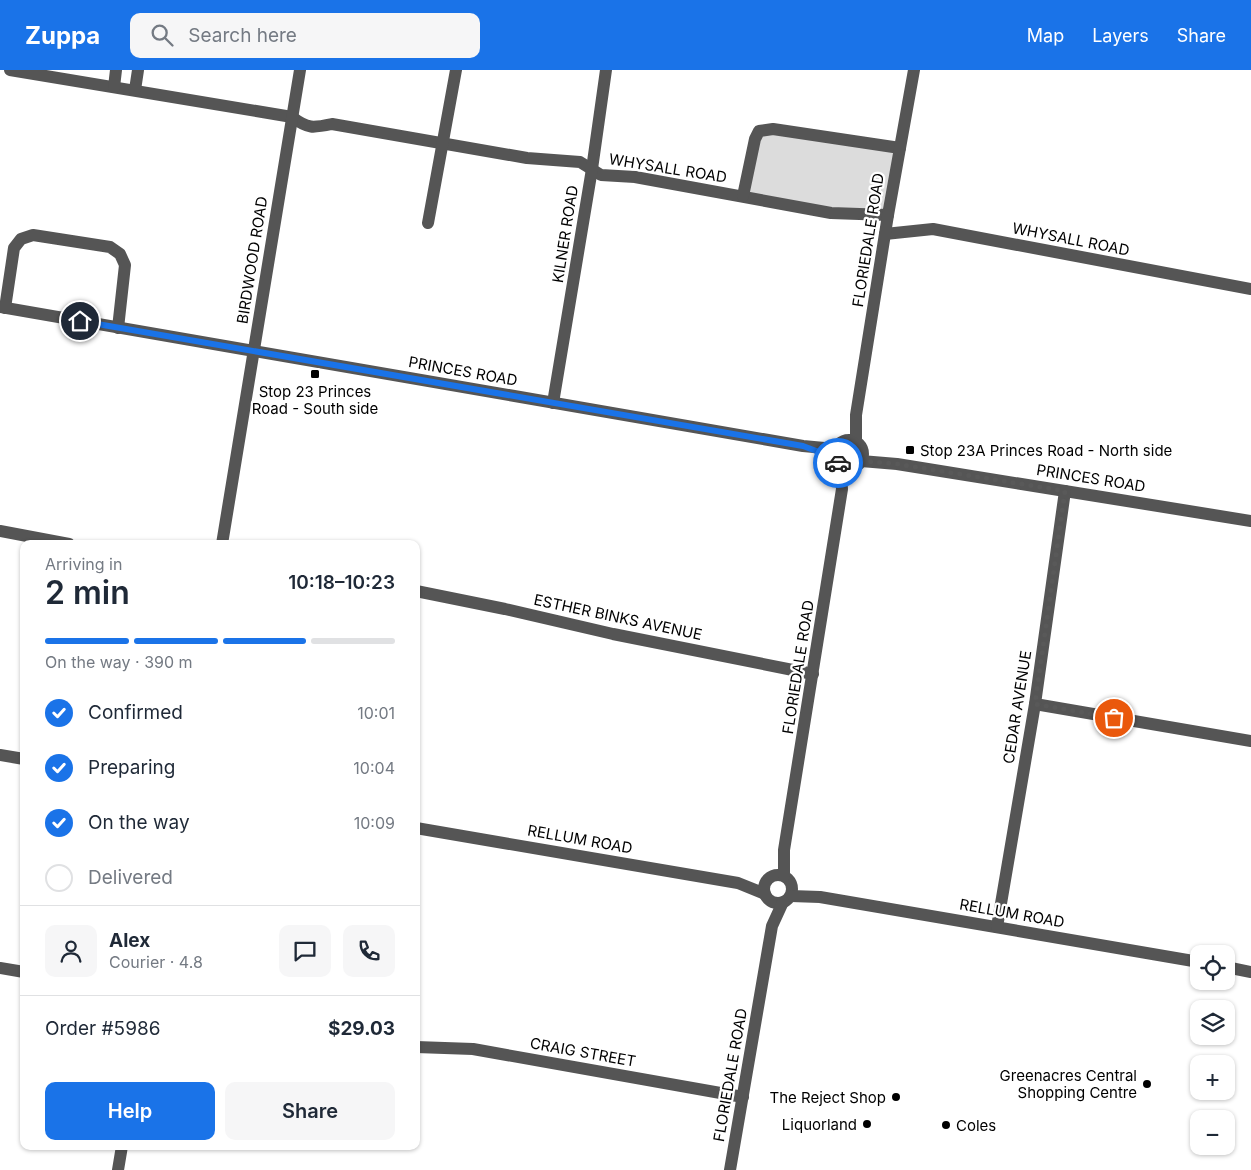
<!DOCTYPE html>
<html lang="en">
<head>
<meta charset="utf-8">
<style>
  :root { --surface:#fff; --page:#f6f6f7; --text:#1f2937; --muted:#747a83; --line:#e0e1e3; --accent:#1a73e8 }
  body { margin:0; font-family:Inter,sans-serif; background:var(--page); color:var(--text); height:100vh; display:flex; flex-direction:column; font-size:19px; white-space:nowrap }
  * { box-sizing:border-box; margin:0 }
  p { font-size:16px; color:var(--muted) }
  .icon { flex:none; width:28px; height:28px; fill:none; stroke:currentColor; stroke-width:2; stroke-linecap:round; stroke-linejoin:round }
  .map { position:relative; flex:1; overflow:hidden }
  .drawer { position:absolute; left:20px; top:470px; width:400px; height:610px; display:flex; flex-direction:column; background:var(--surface); border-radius:10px; box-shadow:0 1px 4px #0004 }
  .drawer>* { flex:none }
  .tools { position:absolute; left:1190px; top:875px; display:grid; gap:10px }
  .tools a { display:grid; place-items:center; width:45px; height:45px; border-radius:10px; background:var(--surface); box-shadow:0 1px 4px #0004; font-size:25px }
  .pin { position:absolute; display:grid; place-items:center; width:42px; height:42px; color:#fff; margin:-21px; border:2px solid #fff; border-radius:50%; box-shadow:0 1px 5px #0007 }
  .courier { position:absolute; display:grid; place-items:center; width:50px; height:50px; margin:-25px; border:4px solid #1a73e8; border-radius:50%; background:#fff; color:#222; box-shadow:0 1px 6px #0007 }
  .head em { font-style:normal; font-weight:600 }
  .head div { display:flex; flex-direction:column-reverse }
  .head { display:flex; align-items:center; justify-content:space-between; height:85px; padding:0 25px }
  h1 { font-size:32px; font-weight:600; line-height:38px }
  .bar { display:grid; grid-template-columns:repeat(4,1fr); gap:8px 5px; align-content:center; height:60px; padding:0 25px }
  .bar i { height:6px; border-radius:4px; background:var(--line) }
  .bar .selected { background:var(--accent) }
  .bar p { grid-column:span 4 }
  .line { display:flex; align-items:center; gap:12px; padding:0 25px; border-top:1px solid var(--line) }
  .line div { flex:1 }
  .round { display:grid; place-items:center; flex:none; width:52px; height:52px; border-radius:10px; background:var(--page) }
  ol { padding:0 25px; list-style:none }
  li { display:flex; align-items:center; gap:15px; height:55px }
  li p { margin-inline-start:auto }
  li .icon { padding:5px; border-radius:50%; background:var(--accent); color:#fff; stroke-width:4 }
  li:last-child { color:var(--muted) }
  li i { width:28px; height:28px; border:2px solid var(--line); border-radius:50% }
  .button { display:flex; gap:10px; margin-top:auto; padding:10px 25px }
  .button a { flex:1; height:58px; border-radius:10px; background:var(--accent); color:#fff; font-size:20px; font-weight:600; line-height:58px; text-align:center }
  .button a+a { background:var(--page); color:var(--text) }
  header { display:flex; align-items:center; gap:30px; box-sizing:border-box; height:70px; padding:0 25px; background:var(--accent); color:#fff }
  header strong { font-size:24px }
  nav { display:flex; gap:28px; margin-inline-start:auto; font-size:18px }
  .search { width:350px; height:45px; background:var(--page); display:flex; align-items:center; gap:12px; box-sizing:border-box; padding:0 18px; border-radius:10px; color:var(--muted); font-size:19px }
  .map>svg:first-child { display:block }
  .green { fill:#dcdcdc }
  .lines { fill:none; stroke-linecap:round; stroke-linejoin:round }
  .minor { stroke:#555; stroke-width:12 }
  .done { stroke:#595959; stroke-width:5; stroke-dasharray:0 9 }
  .route { stroke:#1a73e8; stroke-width:6 }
  .poi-dot { fill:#000; stroke:#fff; stroke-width:2 }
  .labels { text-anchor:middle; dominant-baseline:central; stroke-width:4.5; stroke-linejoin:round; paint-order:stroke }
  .street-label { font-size:15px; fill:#000; stroke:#fff }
  .poi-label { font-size:15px; fill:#000; stroke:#fff; text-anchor:end }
</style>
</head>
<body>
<header>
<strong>Zuppa</strong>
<div class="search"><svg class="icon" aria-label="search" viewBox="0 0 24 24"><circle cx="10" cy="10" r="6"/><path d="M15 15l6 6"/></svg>Search here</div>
<nav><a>Map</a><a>Layers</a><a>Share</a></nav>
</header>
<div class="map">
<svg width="1251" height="1100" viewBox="0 0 1251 1100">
  <rect width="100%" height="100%" fill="#fff"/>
  <!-- green -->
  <path class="green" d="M759 61 900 78 888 145 743 126Z"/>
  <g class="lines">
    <!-- minor -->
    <g class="minor">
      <path d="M10 0 292 47C308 59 313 58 332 54L527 88 580 92 601 105 635 107 831 143 888 145"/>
      <path d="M114 17 116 0"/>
      <path d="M135 20 138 0"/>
      <path d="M743 126 755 69 759 61 773 59 900 78"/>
      <path d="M428 153 456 0"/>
      <path d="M885 164 933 159 1251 219"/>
      <path d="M0 237 803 376 835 379"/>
      <path d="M5 238 14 178 21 169 33 165 110 177 120 184 125 195 118 258"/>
      <path d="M553 333 592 99 606 0"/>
      <circle cx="849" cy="384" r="14"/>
      <path d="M856 371V345L888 145 914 0"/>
      <path d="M861 391 897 394 1251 451"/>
      <path d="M0 461 69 474"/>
      <path d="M222 474 300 0"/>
      <path d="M416 521 505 539 613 564 813 604"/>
      <path d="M1035 634 1251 671"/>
      <path d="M0 685 24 689"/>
      <path d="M416 758 738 813 765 824"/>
      <circle cx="778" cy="819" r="14"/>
      <path d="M784 806V780L842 419 840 396"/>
      <path d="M791 826 820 827 1199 892"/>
      <path d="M997 857 1035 634 1065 421"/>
      <path d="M1226 897 1251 902"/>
      <path d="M0 898 24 902"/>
      <path d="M416 977 473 979 743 1027"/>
      <path d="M118 1100 122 1076"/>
      <path d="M730 1100 772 856 783 832"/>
    </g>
  </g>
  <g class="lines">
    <!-- done -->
    <path class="done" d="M838 393C845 400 855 399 861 391L897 394 1065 421 1035 634 1114 648"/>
    <!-- route -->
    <path class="route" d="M80 251 803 376 835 388 838 393"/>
  </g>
  <!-- markers -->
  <g class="poi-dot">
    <rect x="310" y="299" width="10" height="10" rx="2.5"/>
    <rect x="905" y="375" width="10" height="10" rx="2.5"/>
    <circle cx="1147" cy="1014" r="5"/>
    <circle cx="896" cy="1027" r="5"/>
    <circle cx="867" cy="1054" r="5"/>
    <circle cx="946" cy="1055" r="5"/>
  </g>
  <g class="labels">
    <!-- street labels -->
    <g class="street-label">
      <text transform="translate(668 98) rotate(9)">WHYSALL ROAD</text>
      <text transform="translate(565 164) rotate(-81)">KILNER ROAD</text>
      <text transform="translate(1071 169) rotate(11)">WHYSALL ROAD</text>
      <text transform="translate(868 170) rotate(-81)">FLORIEDALE ROAD</text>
      <text transform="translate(252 190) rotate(-81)">BIRDWOOD ROAD</text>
      <text transform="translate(463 301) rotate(10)">PRINCES ROAD</text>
      <text transform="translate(1091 408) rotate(9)">PRINCES ROAD</text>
      <text transform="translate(618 547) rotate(12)">ESTHER BINKS AVENUE</text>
      <text transform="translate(798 597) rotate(-81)">FLORIEDALE ROAD</text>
      <text transform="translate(1017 637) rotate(-81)">CEDAR AVENUE</text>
      <text transform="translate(580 769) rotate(10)">RELLUM ROAD</text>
      <text transform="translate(1012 843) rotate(10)">RELLUM ROAD</text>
      <text transform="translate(583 982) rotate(10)">CRAIG STREET</text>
      <text transform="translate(730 1005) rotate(-80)">FLORIEDALE ROAD</text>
    </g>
    <!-- poi labels -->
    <g class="poi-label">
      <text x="315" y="321" text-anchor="middle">Stop 23 Princes<tspan x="315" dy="17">Road - South side</tspan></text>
      <text x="920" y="380" text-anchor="start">Stop 23A Princes Road - North side</text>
      <text x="1137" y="1005">Greenacres Central<tspan x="1137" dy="17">Shopping Centre</tspan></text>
      <text x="886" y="1027">The Reject Shop</text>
      <text x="857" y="1054">Liquorland</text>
      <text x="956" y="1055" text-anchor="start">Coles</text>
    </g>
  </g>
</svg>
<div class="tools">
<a><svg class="icon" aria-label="locate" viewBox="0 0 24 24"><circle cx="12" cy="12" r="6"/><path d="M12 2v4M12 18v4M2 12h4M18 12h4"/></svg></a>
<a><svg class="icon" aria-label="layers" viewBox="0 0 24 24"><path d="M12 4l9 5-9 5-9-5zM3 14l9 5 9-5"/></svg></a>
<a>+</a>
<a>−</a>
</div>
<div class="pin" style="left:1114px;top:648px;background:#ea580c"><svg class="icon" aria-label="bag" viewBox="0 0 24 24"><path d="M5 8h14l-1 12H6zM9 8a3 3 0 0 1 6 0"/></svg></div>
<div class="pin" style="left:80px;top:251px;background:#1f2937"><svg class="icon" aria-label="home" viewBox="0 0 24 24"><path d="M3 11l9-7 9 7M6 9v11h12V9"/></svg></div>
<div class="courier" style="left:838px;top:393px"><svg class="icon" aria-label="car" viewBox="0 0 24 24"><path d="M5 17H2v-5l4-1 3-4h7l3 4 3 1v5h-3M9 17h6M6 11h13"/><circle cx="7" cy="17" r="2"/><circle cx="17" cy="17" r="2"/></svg></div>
<section class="drawer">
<div class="head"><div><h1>2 min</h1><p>Arriving in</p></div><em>10:18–10:23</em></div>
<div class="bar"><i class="selected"></i><i class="selected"></i><i class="selected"></i><i></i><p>On the way · 390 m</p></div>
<ol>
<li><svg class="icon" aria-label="check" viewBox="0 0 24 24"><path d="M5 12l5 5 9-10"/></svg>Confirmed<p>10:01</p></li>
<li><svg class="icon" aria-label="check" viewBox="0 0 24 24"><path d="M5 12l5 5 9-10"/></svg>Preparing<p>10:04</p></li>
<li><svg class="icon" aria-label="check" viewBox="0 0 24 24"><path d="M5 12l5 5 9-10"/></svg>On the way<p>10:09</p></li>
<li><i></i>Delivered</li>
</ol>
<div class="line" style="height:90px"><a class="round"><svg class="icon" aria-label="person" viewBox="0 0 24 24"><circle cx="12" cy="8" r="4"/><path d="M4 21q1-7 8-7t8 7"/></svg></a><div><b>Alex</b><p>Courier · 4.8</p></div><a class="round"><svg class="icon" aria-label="chat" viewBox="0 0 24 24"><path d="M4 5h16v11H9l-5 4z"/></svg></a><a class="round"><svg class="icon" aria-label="phone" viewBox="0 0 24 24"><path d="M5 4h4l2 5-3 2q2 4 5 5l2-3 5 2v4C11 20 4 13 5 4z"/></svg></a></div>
<div class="line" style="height:65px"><div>Order #5986</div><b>$29.03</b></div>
<div class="button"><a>Help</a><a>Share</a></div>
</section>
</div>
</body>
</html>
